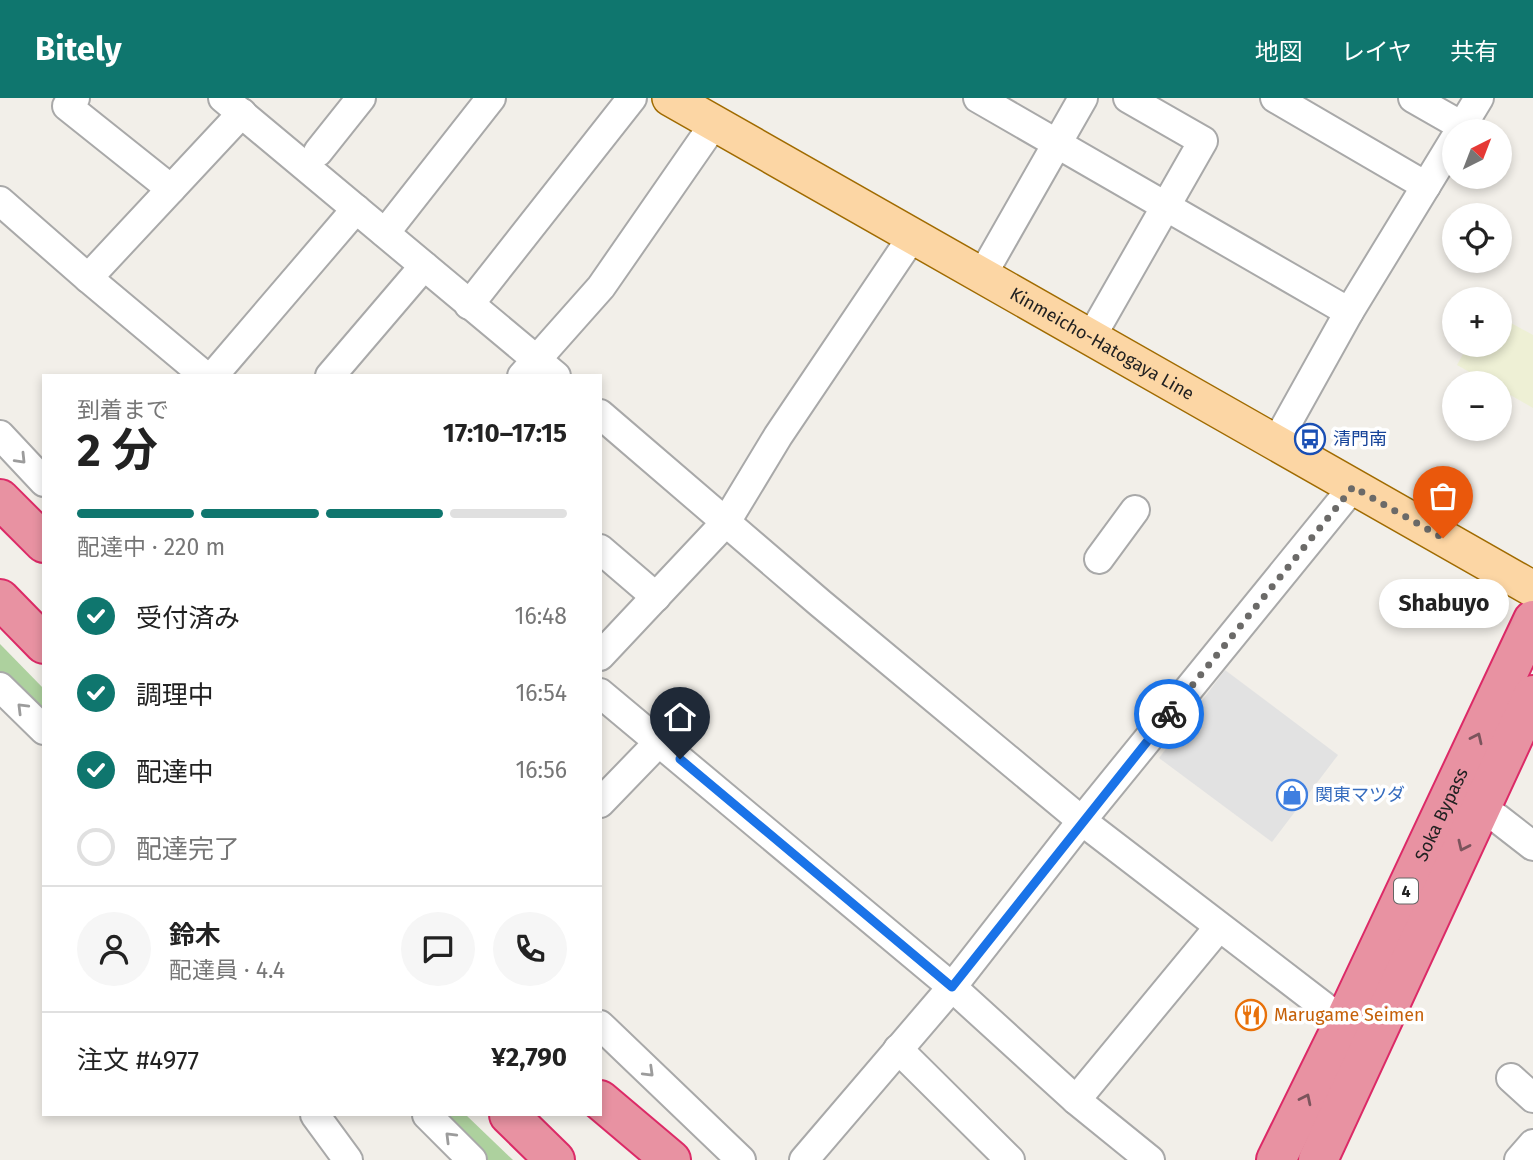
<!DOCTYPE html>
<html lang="ja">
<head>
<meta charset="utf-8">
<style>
  :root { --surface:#fff; --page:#f6f6f6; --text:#222; --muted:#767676; --line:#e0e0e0; --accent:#0f766e }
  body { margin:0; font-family:"Fira Sans","Noto Sans JP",sans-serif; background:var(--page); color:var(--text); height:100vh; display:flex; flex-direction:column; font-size:26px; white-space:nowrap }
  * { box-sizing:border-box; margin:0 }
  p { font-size:23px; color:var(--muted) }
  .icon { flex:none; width:38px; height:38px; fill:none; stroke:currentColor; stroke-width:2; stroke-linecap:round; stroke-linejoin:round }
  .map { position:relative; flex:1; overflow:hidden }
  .details { position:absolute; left:42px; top:276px; width:560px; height:742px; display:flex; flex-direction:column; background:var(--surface); border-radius:0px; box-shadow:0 4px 10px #0003 }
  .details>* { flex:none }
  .needle { width:46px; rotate:42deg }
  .tools { position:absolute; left:1442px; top:21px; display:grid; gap:14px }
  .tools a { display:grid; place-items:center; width:70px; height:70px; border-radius:50%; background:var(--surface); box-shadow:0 4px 10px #0003; font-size:35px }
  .pin { position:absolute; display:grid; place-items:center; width:60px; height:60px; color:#fff; margin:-72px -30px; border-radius:50% 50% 50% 0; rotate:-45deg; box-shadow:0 0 7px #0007 }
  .pin .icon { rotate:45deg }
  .courier { position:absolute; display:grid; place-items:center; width:70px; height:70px; margin:-35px; border:5px solid #1a73e8; border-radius:50%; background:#fff; color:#222; box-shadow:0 2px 9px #0007 }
  .bubble { position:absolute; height:49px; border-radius:24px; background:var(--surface); box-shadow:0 4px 10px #0003; font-size:23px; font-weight:700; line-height:49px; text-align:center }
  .summary em { font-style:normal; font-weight:700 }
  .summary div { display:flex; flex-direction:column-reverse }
  .summary { display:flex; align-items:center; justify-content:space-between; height:119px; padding:0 35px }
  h1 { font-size:46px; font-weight:700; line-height:52px }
  .bar { display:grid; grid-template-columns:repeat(4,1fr); gap:10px 7px; align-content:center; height:84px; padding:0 35px }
  .bar i { height:9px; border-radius:5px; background:var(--line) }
  .bar .selected { background:var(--accent) }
  .bar p { grid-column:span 4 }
  .line { display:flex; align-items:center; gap:18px; padding:0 35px; border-top:2px solid var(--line) }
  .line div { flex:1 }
  .round { display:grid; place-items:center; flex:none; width:74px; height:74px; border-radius:37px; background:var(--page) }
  ol { padding:0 35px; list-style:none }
  li { display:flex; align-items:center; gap:21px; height:77px }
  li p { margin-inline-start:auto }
  li .icon { padding:7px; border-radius:50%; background:var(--accent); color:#fff; stroke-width:4 }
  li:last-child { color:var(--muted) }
  li i { width:38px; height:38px; border:4px solid var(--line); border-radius:50% }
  header { display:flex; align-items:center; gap:42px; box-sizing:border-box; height:98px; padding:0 35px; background:var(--accent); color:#fff }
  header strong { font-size:33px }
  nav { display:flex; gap:38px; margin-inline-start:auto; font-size:24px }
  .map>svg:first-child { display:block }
  .farmland { fill:#eef0d5 }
  .forest { fill:#add19e }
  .parking { fill:#e2e2e2 }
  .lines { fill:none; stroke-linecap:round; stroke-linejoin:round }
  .minor-casing { stroke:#a9a9a9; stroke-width:32 }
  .major-casing { stroke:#a06b00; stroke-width:38 }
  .highway-casing { stroke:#dc2a67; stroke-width:42 }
  .minor { stroke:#fff; stroke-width:28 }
  .major { stroke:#fcd6a4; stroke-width:35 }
  .highway { stroke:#e892a2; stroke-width:38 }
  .oneway { stroke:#9c9c9c }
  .oneway2 { stroke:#7b545c }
  .done { stroke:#6b6a68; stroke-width:7; stroke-dasharray:0 12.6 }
  .route { stroke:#1a73e8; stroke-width:9 }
  .labels { text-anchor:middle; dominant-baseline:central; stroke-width:7; stroke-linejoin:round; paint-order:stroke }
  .shield { fill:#fff; stroke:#646464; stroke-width:2 }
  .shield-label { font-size:16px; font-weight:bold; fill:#222 }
  .street-label { font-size:18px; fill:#222; stroke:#fff }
  .transit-label { font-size:18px; fill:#164399; stroke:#fff; text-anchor:start }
  .shop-label { font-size:18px; fill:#366cbe; stroke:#fff; text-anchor:start }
  .food-label { font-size:18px; fill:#c56008; stroke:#fff; text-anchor:start }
</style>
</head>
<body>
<header>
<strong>Bitely</strong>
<nav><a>地図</a><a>レイヤ</a><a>共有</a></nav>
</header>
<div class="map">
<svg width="1533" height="1062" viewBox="0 0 1533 1062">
  <rect width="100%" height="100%" fill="#f2efe9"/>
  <!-- farmland -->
  <path class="farmland" d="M1500 219 1533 237V310L1500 291V285H1489L1457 267 1468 247H1500Z"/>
  <!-- forest -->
  <g class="forest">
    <path d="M0 546 44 591V618L0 574Z"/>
    <path d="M437 1017H466L513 1062H482Z"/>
  </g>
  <!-- parking -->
  <path class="parking" d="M1225 572 1338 657 1272 744 1159 660Z"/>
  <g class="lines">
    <!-- minor casing -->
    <g class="minor-casing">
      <g id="minor">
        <path d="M75 0 67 8 171 91"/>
        <path d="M223 0 556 278"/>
        <path d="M978 0 1349 214"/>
        <path d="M1275 0 1426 88"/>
        <path d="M1413 0 1462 28"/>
        <path d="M1459 33 1479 0"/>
        <path d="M318 54 361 0"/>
        <path d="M0 103 88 180 205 278"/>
        <path d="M385 135 491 0"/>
        <path d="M981 179 1083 0"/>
        <path d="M88 180 242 15"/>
        <path d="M469 207 632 0"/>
        <path d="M1090 241 1203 43 1128 0"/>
        <path d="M213 278 356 111"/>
        <path d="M330 278 424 168"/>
        <path d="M522 278 601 189 714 26"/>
        <path d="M600 316 820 505 1082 723 1344 924"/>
        <path d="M0 337 44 384"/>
        <path d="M1276 345 1349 214 1454 42"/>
        <path d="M600 451 656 499"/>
        <path d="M1099 461 1135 412"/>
        <path d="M600 558 726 424 778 338 912 139"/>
        <path d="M0 589 44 632"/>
        <path d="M600 595 952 889 1076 1002 1150 1062"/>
        <path d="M600 705 660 643"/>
        <path d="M1480 710 1497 720 1533 748"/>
        <path d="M600 927 741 1062"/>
        <path d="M898 951 1010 1062"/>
        <path d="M1511 980 1533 1000"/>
        <path d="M1076 1002 1219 829"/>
        <path d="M315 1017 348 1062"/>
        <path d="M427 1017 472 1062"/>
        <path d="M804 1062 952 889 1087 716 1353 389"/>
        <path d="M1519 1062 1533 1046"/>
      </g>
    </g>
    <!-- major casing -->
    <g class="major-casing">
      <g id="major">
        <path id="s1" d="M670 0 1533 491"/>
      </g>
    </g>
    <!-- highway casing -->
    <g class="highway-casing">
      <g id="highway">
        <path d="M0 401 44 445"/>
        <path d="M0 501 44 546"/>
        <path d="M600 1002 671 1062"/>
        <path d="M509 1017 555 1062"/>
        <path id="s2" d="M1276 1062 1344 924 1533 522"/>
        <path d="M1318 1062 1533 597"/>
      </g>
    </g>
    <!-- minor -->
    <use href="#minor" class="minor"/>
    <!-- major -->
    <use href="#major" class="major"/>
    <!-- highway -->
    <use href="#highway" class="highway"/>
  </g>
  <!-- one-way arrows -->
  <defs><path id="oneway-chevron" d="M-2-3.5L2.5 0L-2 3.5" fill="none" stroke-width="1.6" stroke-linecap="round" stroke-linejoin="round" transform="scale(1.75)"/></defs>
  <g class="oneway">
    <use href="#oneway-chevron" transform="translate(21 361) rotate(46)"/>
    <use href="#oneway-chevron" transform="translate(22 610) rotate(-135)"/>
    <use href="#oneway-chevron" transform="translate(649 974) rotate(44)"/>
    <use href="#oneway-chevron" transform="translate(450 1039) rotate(-135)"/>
  </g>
  <g class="oneway2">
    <use href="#oneway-chevron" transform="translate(1477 640) rotate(-65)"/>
    <use href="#oneway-chevron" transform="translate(1463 748) rotate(115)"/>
    <use href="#oneway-chevron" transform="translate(1306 1001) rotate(-64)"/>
  </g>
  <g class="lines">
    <!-- done -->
    <path class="done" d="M1169 616 1353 389 1443 440"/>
    <!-- route -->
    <path class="route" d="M680 661 952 889 1169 616"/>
  </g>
  <!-- icons -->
  <defs>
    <g id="bus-ring" transform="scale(1.575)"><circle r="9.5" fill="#fff" stroke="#1a4fb4" stroke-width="1.5"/><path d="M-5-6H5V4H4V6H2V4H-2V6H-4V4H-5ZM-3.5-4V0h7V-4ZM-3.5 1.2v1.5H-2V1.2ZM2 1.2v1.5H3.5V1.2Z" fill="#1a4fb4"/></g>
    <g id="shop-ring" transform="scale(1.575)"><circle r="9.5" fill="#fff" stroke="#3f7fe0" stroke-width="1.5"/><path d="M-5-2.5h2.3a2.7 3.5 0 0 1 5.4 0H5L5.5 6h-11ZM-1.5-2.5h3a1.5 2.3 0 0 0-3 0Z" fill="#3f7fe0"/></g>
    <g id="restaurant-ring" transform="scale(1.575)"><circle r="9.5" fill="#fff" stroke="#e8710a" stroke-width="1.5"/><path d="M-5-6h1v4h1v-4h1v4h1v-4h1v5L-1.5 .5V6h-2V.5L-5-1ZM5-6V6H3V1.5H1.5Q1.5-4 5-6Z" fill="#e8710a"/></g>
  </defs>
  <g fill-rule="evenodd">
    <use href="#bus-ring" x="1310" y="341"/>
    <use href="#shop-ring" x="1292" y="697"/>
    <use href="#restaurant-ring" x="1251" y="917"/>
  </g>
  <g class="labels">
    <!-- shield labels -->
    <rect class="shield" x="1394" y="780.5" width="24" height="25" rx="5"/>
    <g class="shield-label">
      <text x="1406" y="793">4</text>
    </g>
    <!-- street labels -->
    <g class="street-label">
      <text stroke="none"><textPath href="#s1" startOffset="497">Kinmeicho-Hatogaya Line</textPath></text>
      <text stroke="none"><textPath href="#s2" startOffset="383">Soka Bypass</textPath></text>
    </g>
    <!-- transit labels -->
    <g class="transit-label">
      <text x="1333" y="341">清門南</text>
    </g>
    <!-- shop labels -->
    <g class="shop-label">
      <text x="1315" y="697">関東マツダ</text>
    </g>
    <!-- food labels -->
    <g class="food-label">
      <text x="1274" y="917">Marugame Seimen</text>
    </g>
  </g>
</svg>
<div class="tools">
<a><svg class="needle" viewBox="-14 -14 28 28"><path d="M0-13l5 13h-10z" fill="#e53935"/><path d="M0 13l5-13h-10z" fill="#767676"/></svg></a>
<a><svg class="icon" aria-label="locate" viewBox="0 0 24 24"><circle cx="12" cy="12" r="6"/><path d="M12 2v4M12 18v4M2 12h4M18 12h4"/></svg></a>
<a>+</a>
<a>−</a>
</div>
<div class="pin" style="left:1443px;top:440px;background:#ea580c"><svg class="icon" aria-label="bag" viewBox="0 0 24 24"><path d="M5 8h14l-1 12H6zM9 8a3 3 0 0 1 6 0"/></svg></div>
<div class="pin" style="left:680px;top:661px;background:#1f2937"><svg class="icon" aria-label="home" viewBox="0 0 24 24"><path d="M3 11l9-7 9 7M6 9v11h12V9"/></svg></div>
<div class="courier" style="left:1169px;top:616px"><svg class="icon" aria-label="bike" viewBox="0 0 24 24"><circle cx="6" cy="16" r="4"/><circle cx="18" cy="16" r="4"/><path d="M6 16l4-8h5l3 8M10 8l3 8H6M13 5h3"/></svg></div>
<div class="bubble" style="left:1379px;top:481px;width:130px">Shabuyo</div>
<section class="details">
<div class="summary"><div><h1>2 分</h1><p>到着まで</p></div><em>17:10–17:15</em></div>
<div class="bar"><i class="selected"></i><i class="selected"></i><i class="selected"></i><i></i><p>配達中 · 220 m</p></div>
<ol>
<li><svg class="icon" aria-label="check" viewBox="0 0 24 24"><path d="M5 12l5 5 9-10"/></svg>受付済み<p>16:48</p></li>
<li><svg class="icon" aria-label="check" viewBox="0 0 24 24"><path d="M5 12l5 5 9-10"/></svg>調理中<p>16:54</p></li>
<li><svg class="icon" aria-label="check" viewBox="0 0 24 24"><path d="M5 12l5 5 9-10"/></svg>配達中<p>16:56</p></li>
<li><i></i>配達完了</li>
</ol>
<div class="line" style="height:126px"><a class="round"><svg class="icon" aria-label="person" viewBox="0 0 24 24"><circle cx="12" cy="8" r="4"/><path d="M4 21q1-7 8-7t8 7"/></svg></a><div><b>鈴木</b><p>配達員 · 4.4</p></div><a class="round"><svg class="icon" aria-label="chat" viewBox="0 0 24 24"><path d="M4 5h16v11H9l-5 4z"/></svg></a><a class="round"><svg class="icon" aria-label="phone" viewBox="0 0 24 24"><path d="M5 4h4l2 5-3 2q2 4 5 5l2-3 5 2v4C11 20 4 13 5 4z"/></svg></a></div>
<div class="line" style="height:91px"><div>注文 #4977</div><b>¥2,790</b></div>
</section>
</div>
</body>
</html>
